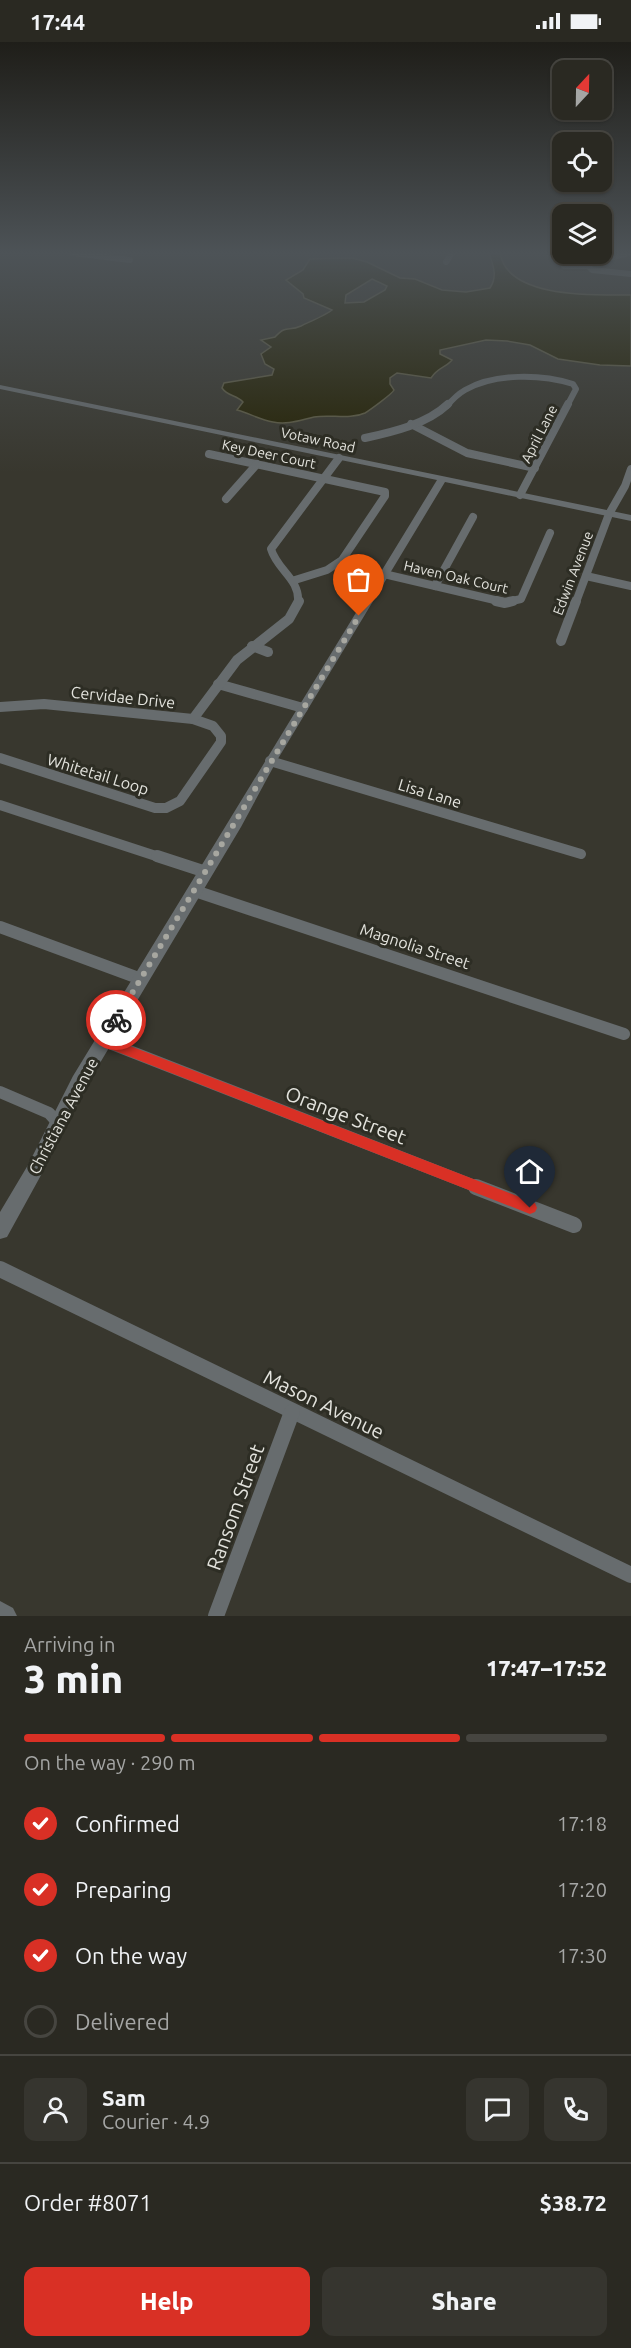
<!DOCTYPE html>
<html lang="en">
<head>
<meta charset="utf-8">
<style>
  :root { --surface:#2a2922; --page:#36352f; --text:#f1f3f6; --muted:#a5a6a5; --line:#464540; --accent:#d93025 }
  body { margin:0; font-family:Ubuntu,sans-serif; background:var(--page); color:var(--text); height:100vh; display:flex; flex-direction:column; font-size:22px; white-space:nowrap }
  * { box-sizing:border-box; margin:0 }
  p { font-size:20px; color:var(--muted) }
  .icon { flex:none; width:33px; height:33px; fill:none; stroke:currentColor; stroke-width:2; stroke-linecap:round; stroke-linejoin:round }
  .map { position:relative; height:1574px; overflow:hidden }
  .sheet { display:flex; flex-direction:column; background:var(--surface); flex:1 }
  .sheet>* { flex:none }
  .needle { width:39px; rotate:22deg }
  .controls { position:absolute; left:552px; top:18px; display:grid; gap:12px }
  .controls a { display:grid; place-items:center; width:60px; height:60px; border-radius:12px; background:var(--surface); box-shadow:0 2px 4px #0004,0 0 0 2px var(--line); font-size:30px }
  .pin { position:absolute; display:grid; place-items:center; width:51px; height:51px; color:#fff; margin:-62px -26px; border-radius:50% 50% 50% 0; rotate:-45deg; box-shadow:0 0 6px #0007 }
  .pin .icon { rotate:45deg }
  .courier { position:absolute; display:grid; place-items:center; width:60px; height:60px; margin:-30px; border:4px solid #d93025; border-radius:50%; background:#fff; color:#222; box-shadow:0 2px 8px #0007 }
  .head em { font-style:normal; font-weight:800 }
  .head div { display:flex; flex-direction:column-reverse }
  .head { display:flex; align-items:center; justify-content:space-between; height:102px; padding:0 24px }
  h1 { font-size:39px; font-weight:800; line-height:45px }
  .bar { display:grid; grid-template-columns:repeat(4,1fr); gap:9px 6px; align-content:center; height:72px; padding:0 24px }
  .bar i { height:8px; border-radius:4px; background:var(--line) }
  .bar .on { background:var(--accent) }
  .bar p { grid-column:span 4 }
  .line { display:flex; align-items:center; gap:15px; padding:0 24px; border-top:2px solid var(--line) }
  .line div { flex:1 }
  .round { display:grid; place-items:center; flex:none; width:63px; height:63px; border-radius:12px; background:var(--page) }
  ol { padding:0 24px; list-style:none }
  li { display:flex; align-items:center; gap:18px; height:66px }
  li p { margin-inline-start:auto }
  li .icon { padding:6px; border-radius:50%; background:var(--accent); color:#fff; stroke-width:4 }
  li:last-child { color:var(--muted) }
  li i { width:33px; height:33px; border:3px solid var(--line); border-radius:50% }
  .action { display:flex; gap:12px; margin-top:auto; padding:12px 24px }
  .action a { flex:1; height:69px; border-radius:12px; background:var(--accent); color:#fff; font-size:24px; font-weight:800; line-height:69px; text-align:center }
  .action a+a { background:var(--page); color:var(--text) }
  .status { display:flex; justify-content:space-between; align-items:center; height:42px; padding:0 30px; background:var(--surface); direction:ltr }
  .status svg { height:16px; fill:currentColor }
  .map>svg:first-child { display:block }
  .water { fill:#242102; stroke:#5d5b44; stroke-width:1.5; fill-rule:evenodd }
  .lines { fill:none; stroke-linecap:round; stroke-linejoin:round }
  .minor-far4 { stroke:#676c6e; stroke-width:6 }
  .minor-far3 { stroke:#676c6e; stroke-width:8 }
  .minor-far2 { stroke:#676c6e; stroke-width:10 }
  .minor-far1 { stroke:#676c6e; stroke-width:12 }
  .minor { stroke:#676c6e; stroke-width:16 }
  .tertiary { fill:#676c6e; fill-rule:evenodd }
  .route { fill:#d93025 }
  .done { stroke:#a7a7a0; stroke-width:6; stroke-dasharray:0 10.8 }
  .labels { text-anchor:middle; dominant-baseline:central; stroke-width:6; stroke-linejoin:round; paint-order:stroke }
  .far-street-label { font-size:14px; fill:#e3e3dd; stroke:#2d2d24 }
  .street-label { font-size:16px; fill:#e3e3dd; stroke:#2d2d24 }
  .near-street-label { font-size:20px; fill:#e3e3dd; stroke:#2d2d24 }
</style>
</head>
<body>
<div class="status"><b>17:44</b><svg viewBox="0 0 49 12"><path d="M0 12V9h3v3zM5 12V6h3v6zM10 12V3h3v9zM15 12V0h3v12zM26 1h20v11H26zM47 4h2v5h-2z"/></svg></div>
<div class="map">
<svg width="631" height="1574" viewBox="0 0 631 1574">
  <rect width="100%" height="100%" fill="#38372e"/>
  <!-- water -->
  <path class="water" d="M489 211H500C507 257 596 253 631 253V324L600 323 558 317 530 303 507 299 486 298 440 308V312L452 318C447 325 438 325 431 336L397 331 390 336V342L394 348C392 352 370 368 365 371 350 378 330 372 314 375 300 378 288 383 273 380 260 378 249 371 237 368L243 360C237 353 227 354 222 346L224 341 272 333 274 327 265 322 261 312 271 305 261 298 275 295C287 282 288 290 301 284 309 280 326 273 332 268L304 256 303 252 286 238 303 228 310 217 352 216 367 220 400 236 415 237 442 248 466 250 490 246C498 234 493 223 489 211ZM372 237 387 244 385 248 364 260 345 261 346 253Z"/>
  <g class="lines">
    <!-- minor-far4 -->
    <g class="minor-far4">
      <path d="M73 211 130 218"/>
      <path d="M628 211 591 221 588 224 592 228 631 232"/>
      <path d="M446 220 452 211"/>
      <path d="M564 224H588"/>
      <path d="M447 364C452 358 458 352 465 348 495 331 541 332 573 342L576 347 567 364"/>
    </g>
    <!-- minor-far3 -->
    <g class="minor-far3">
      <path d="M411 382 467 411 535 426"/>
      <path d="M365 396C393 390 427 382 448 362"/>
      <path d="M209 412 385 450V454L342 518 327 528 295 538"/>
      <path d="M520 453 568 362"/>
      <path d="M226 457 257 422"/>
      <path d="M384 532 503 560"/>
      <path d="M586 534 631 544"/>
      <path d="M435 544 473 475"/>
      <path d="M298 560C300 537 277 528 271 507L339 416"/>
      <path d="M507 560 521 557 550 491"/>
      <path d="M576 560 609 472 625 444 631 427"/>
    </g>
    <!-- minor-far2 -->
    <g class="minor-far2">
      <path d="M496 559 505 561 513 559"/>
      <path d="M561 599 576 559"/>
      <path d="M252 604 268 610"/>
      <path d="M218 642 303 666"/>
      <path d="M0 665 44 662 193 677 213 684 221 694V700L180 759 166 766H155L0 716"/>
      <path d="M193 677 237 618 289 577 299 559"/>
      <path d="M270 719 581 812"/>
      <path d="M0 763 162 816"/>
    </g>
    <!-- minor-far1 -->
    <g class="minor-far1">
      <path d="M157 814 206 830"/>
      <path d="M195 849 624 992"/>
      <path d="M0 885 141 937"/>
      <path d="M104 999 480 1146"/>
      <path d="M0 1050 49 1071 58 1081"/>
    </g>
    <!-- minor -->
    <g class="minor">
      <path d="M476 1145 574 1183"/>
      <path d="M0 1227 631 1533"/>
      <path d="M216 1574 292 1370"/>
    </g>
    <!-- tertiary -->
    <g class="tertiary">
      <path d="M0 343 631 473V479L445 440 276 720 241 785 85 1046 40 1135 7 1195 0 1197V1170L28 1123 73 1034 437 438 0 347Z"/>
      <path d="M0 1559 13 1566 17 1574H0Z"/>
    </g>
  </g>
  <!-- sky -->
  <linearGradient id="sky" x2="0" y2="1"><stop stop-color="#1f1e19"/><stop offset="0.49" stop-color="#4d5357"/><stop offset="1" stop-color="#4d5357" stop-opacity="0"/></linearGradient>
  <rect width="631" height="431" fill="url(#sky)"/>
  <!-- route -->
  <path class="route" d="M116 973 122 978 112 997 530 1159 535 1161 537 1166 535 1170 530 1172 100 1003C97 994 108 977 116 973Z"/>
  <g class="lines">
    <!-- done -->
    <path class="done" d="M116 978 359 574"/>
  </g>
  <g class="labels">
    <!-- far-street labels -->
    <g class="far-street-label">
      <text transform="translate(539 392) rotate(-63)">April Lane</text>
      <text transform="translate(318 398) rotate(12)">Votaw Road</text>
      <text transform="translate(269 412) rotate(12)">Key Deer Court</text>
      <text transform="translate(573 531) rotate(-69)">Edwin Avenue</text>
      <text transform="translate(456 535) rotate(13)">Haven Oak Court</text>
    </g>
    <!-- street labels -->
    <g class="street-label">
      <text transform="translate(123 655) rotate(6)">Cervidae Drive</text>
      <text transform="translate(98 732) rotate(17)">Whitetail Loop</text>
      <text transform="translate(430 751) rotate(17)">Lisa Lane</text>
      <text transform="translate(415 904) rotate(18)">Magnolia Street</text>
      <text transform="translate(63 1074) rotate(-62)">Christiana Avenue</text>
    </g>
    <!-- near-street labels -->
    <g class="near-street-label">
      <text transform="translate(346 1073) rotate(21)">Orange Street</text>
      <text transform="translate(324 1362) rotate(26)">Mason Avenue</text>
      <text transform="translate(235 1465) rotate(-70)">Ransom Street</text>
    </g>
  </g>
</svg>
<div class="controls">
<a><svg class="needle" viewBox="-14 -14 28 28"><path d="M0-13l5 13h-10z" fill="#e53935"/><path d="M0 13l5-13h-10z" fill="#a5a6a5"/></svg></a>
<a><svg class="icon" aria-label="locate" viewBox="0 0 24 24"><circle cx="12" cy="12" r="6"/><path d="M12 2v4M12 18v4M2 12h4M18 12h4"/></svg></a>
<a><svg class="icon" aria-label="layers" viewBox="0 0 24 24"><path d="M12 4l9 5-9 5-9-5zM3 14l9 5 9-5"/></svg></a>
</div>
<div class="pin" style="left:359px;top:574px;background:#ea580c"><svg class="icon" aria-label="bag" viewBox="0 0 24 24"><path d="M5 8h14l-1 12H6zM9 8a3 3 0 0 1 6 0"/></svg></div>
<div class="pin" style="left:530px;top:1166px;background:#1f2937"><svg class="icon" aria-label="home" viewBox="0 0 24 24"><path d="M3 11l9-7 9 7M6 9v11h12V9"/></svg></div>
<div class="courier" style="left:116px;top:978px"><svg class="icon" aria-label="bike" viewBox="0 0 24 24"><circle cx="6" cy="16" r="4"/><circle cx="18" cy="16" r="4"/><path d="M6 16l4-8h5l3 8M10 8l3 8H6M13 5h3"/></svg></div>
</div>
<section class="sheet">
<div class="head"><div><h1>3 min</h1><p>Arriving in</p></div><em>17:47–17:52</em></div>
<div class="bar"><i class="on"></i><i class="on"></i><i class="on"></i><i></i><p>On the way · 290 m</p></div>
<ol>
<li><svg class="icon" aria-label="check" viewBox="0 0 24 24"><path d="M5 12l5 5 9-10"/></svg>Confirmed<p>17:18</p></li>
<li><svg class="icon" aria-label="check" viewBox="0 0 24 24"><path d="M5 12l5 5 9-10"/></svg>Preparing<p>17:20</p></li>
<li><svg class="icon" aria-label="check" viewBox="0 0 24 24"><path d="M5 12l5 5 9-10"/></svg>On the way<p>17:30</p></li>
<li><i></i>Delivered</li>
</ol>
<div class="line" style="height:108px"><a class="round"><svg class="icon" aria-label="person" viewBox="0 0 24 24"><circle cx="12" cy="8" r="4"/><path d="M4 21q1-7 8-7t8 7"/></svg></a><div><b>Sam</b><p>Courier · 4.9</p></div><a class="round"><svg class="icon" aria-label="chat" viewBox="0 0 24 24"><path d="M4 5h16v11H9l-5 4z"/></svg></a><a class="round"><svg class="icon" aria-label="phone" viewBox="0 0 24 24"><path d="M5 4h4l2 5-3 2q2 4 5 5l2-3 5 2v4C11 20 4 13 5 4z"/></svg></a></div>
<div class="line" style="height:78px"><div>Order #8071</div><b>$38.72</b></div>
<div class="action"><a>Help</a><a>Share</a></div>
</section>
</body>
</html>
